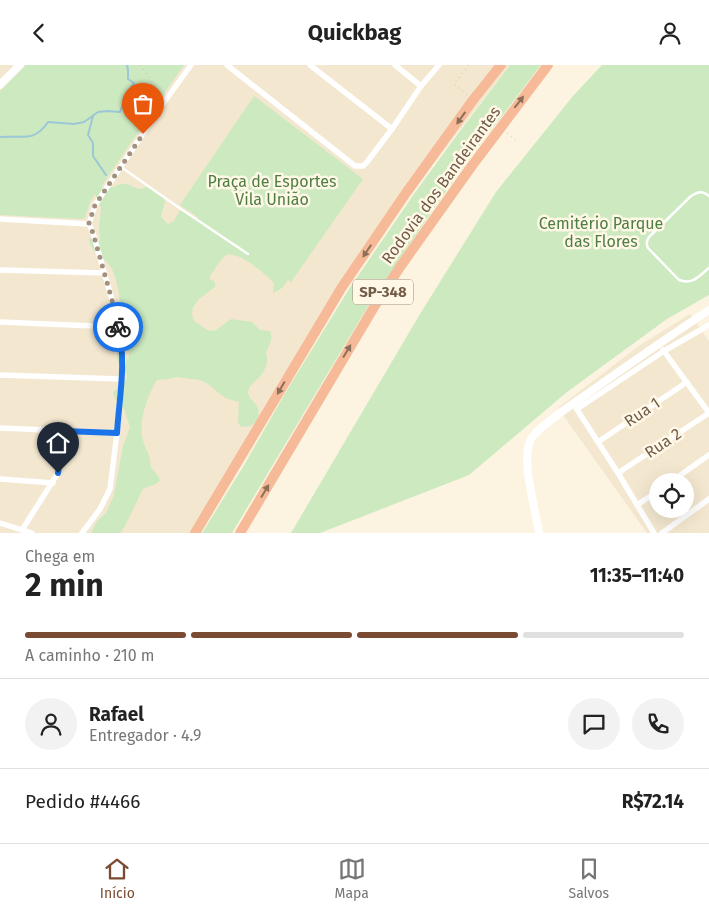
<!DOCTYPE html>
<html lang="pt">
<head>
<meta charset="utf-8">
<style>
  :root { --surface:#fff; --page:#f2f2f2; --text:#222; --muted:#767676; --line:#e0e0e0; --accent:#7a4a32 }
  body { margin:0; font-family:"Fira Sans",sans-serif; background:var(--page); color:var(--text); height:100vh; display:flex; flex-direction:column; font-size:19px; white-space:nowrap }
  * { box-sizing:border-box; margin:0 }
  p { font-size:16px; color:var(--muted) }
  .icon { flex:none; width:28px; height:28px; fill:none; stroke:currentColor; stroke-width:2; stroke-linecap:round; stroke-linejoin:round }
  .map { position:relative; height:468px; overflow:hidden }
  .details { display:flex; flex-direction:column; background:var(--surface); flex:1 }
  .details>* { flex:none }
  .controls { position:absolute; left:649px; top:408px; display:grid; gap:10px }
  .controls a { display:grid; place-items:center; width:45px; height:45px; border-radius:50%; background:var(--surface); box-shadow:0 5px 20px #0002; font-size:25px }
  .pin { position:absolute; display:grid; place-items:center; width:42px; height:42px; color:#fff; margin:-51px -21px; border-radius:50% 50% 50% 0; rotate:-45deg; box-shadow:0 0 5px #0007 }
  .pin .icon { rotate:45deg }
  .courier { position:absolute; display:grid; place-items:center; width:50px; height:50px; margin:-25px; border:4px solid #1a73e8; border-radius:50%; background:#fff; color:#222; box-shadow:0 1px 6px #0007 }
  .summary em { font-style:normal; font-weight:700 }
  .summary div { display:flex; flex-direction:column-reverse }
  .summary { display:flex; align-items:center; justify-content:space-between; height:85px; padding:0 25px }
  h1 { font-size:32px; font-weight:700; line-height:38px }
  .bar { display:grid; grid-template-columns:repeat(4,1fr); gap:8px 5px; align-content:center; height:60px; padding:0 25px }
  .bar i { height:6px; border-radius:4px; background:var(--line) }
  .bar .active { background:var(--accent) }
  .bar p { grid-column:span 4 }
  .line { display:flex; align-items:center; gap:12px; padding:0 25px; border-top:1px solid var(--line) }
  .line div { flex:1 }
  .round { display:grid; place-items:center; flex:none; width:52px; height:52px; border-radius:26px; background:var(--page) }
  header { display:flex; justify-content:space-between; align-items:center; height:65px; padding:0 25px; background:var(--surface); font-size:22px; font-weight:700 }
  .menu { display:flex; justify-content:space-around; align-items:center; height:70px; border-top:1px solid var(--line); background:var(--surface); font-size:14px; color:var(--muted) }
  .menu a { display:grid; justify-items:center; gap:2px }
  .menu .active { color:var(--accent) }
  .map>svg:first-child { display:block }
  .residential { fill:#f3e7cf; fill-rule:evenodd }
  .green { fill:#cce9c0 }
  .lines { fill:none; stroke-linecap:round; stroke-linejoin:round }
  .stream { stroke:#9cc7d6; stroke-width:2 }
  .path { stroke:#d5b99c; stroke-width:1; stroke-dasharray:1 4; stroke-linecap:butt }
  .lane { stroke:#fff; stroke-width:2.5 }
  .street { stroke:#fff; stroke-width:5.5 }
  .secondary { stroke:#fff; stroke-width:8 }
  .highway { stroke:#f6ba98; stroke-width:10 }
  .oneway { fill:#8c6f58 }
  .done { stroke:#a2917e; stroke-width:5; stroke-dasharray:0 9 }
  .route { stroke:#1a73e8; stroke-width:6 }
  .labels { text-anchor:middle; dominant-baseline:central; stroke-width:5; stroke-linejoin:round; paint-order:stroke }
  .shield { fill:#fff8e7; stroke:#9c8b78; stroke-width:1 }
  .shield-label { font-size:15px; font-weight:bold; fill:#725c48 }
  .park-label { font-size:16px; fill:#4e7e43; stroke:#fff8e7 }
  .street-label { font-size:16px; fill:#725c48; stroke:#fff8e7 }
</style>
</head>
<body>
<header><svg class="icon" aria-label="back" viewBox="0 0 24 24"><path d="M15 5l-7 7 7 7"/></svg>Quickbag<svg class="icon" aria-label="person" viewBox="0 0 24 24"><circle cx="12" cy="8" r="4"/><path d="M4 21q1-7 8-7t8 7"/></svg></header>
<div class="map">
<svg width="709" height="468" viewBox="0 0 709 468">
  <rect width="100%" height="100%" fill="#fcf4e1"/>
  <!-- residential -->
  <g class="residential">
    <path d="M0 0H510L371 179 195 468H0Z"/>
    <path d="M690 249 709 276V468H647L558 343 640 280ZM658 416H685V444H658Z"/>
  </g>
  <!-- green -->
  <g class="green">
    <path d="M26 0H184L161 33 101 122 110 123 121 119H126L139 124 147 122C156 125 168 129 164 140 163 145 161 147 161 152L168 159 174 156 180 145 195 153H199L180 140 254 31 363 114 291 217 288 215 282 223 273 228 274 218C267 210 239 186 227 190 221 192 214 206 210 211V214L215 217V222L199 234 193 242 192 250 194 256 209 266 216 265 231 254 252 257 260 265 269 266 271 268C271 271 272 273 271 276 270 280 267 283 266 287 266 289 267 292 267 294 267 300 265 304 262 309 258 314 252 318 249 323 245 333 256 336 258 344 261 356 252 364 240 361L238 356 239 337 225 333 208 319 200 315 177 312 168 314 157 315C147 330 138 358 143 375 144 381 147 385 149 390 150 394 150 398 151 402 154 407 158 409 160 415 154 422 149 420 143 424L125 461 120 468H91L97 456 106 448 114 430 123 381 130 362 124 344 121 338 116 335 113 329C115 323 121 323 124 318 132 306 121 306 118 297 116 291 117 283 116 276 122 281 121 290 128 294L129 291 125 250 120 244C121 234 116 209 110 201 103 190 89 188 89 172L97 177 100 175 99 162 101 143 95 129 90 137 85 152 82 154 0 150V26Z"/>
    <path d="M510 0H541L473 89 435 142 370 238 232 468H202L243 402 284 330 349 224 414 129 454 74Z"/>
    <path d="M602 0H709V230L667 254 567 327 469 410 320 468H291L420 249 496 127 573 31Z"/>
  </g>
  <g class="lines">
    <!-- stream -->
    <g class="stream">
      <path d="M93 51 88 70 93 78V91L106 110"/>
      <path d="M0 72C22 70 34 78 48 57L74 59 84 57 98 47 107 46 120 47 125 33 134 18 128 14V5L127 0"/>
    </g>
    <!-- path -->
    <g class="path">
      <path d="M140 0 162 31"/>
      <path d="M467 30 454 19 469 0"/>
      <path d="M507 68 518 77"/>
    </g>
    <!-- lane -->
    <g class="lane">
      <path d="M121 102 178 142 248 189"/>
      <path d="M709 131C702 125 698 127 691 131L649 172C646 176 646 179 648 183L679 215C693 220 699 211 709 203"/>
    </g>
    <!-- street -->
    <g class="street">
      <path d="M227 0 355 101H363L367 97 392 64 421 21 439 0"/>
      <path d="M310 0 392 64"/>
      <path d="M395 0 421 21"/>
      <path d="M0 154 89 159"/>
      <path d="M0 205 104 208"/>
      <path d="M0 257 118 262"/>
      <path d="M663 285 709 348"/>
      <path d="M0 310 121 314"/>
      <path d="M576 343 618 408 654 468"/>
      <path d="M577 344 664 286 709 260"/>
      <path d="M0 363 117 368"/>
      <path d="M598 377 687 317"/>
      <path d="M618 408 709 348"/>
      <path d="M0 414 53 418"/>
      <path d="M672 416 709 390"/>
      <path d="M637 440 658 426"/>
      <path d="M0 458 32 468"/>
      <path d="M22 465 58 408 64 366"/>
      <path d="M82 468 100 444 110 424 117 368 123 296 122 276 112 235 93 168 89 159 95 140 165 36 191 0"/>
      <path d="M662 468 709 434"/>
    </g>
    <!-- secondary -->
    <g class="secondary">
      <path d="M0 20 20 0"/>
      <path d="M539 468C536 445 520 395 531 374 538 362 571 340 584 331 625 302 667 273 709 245"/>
    </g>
    <!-- highway -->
    <g class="highway">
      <path d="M195 468 342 222 406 128 473 35 501 0"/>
      <path d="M240 468 374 242 400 202 471 102 548 0"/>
    </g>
  </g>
  <!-- one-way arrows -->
  <defs><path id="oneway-solid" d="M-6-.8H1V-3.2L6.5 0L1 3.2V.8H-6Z" transform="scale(1.25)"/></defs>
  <g class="oneway">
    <use href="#oneway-solid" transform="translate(519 37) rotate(-52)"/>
    <use href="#oneway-solid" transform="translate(461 53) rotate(125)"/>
    <use href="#oneway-solid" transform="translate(367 186) rotate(124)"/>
    <use href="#oneway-solid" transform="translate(347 286) rotate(-59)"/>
    <use href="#oneway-solid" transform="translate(281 323) rotate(120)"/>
    <use href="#oneway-solid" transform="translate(265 426) rotate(-59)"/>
  </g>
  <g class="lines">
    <!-- done -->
    <path class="done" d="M118 262 112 235 93 168 89 158 95 140 143 69"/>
    <!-- route -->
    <path class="route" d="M58 408 64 366 117 368C119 334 127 296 118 262"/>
  </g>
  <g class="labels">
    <!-- shield labels -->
    <rect class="shield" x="353" y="214.5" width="60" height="25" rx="4"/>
    <g class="shield-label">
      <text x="383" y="227">SP-348</text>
    </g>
    <!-- park labels -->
    <g class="park-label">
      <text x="272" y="116">Praça de Esportes<tspan x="272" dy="18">Vila União</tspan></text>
      <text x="601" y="158">Cemitério Parque<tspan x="601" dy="18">das Flores</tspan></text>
    </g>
    <!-- street labels -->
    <g class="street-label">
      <text transform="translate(441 120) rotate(-54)">Rodovia dos Bandeirantes</text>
      <text transform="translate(642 347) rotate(-34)">Rua 1</text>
      <text transform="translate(663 378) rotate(-34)">Rua 2</text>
    </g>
  </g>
</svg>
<div class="controls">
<a><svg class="icon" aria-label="locate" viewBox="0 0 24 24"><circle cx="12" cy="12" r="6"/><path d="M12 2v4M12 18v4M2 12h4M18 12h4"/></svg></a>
</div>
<div class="pin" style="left:143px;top:69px;background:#ea580c"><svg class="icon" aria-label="bag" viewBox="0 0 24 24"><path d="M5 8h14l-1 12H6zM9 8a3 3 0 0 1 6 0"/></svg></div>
<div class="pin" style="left:58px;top:408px;background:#1f2937"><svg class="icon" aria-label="home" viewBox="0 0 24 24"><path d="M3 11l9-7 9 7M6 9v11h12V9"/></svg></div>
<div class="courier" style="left:118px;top:262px"><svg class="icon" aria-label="bike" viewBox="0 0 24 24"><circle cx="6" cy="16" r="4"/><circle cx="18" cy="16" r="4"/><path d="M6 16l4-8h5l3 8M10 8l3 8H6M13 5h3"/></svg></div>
</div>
<section class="details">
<div class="summary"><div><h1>2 min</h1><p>Chega em</p></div><em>11:35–11:40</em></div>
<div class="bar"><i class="active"></i><i class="active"></i><i class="active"></i><i></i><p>A caminho · 210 m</p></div>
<div class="line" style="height:90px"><a class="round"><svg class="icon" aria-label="person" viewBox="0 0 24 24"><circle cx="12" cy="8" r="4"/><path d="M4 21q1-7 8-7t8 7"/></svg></a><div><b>Rafael</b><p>Entregador · 4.9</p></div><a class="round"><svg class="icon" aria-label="chat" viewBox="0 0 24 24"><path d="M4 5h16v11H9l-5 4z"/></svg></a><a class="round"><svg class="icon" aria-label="phone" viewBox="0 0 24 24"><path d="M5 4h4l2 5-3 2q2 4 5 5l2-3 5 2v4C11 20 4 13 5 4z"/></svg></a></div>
<div class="line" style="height:65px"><div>Pedido #4466</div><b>R$72.14</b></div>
</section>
<nav class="menu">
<a class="active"><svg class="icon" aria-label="home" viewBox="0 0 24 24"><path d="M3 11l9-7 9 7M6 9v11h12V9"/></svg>Início</a>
<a><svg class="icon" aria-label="map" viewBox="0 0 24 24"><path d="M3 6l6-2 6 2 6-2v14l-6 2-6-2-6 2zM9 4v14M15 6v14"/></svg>Mapa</a>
<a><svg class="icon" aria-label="saved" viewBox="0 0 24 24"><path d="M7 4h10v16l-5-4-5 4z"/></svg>Salvos</a>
</nav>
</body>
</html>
